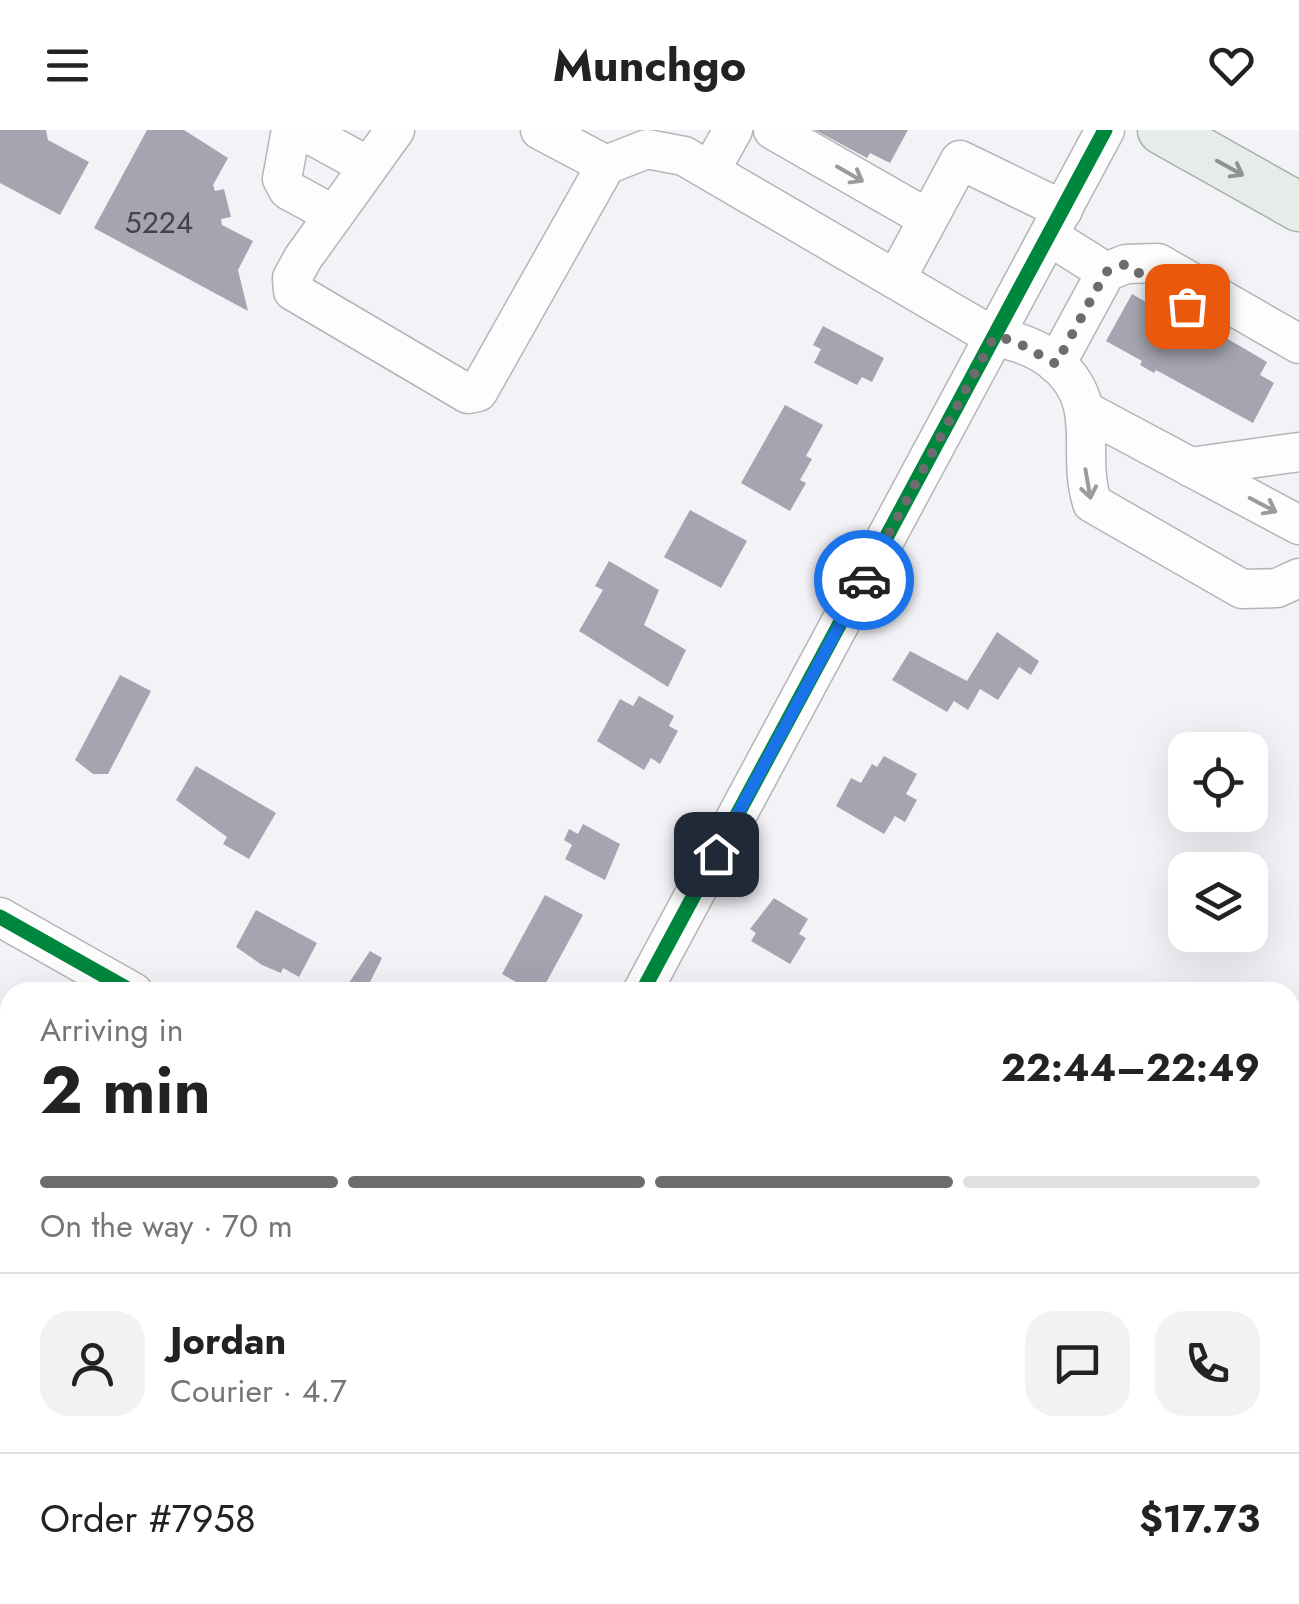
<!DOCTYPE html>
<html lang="en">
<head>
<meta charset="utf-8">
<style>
  :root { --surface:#fff; --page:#f2f2f2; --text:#222; --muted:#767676; --line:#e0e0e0; --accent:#6c6c6f }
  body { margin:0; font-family:Jost,sans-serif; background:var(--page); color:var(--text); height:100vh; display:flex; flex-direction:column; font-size:38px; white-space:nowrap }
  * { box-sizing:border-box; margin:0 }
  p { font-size:32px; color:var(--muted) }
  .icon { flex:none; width:55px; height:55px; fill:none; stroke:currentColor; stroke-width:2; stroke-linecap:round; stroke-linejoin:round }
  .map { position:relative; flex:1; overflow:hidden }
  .sheet { position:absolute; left:0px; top:852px; width:1300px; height:622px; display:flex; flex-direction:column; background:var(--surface); border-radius:30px 30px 0 0; box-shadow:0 10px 40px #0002 }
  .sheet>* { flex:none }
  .tools { position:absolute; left:1168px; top:602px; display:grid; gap:20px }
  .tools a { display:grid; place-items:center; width:100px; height:100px; border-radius:20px; background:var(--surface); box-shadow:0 10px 40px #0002; font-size:50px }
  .pin { position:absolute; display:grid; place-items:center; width:85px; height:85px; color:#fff; margin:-42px; border-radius:20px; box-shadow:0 5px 15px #0006 }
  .courier { position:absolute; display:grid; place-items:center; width:100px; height:100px; margin:-50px; border:8px solid #1a73e8; border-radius:50%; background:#fff; color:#222; box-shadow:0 2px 12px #0007 }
  .summary em { font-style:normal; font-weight:700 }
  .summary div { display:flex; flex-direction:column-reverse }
  .summary { display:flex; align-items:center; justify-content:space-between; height:170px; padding:0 40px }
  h1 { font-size:65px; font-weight:700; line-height:75px }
  .bar { display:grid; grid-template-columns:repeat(4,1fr); gap:15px 10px; align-content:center; height:120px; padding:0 40px }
  .bar i { height:12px; border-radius:8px; background:var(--line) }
  .bar .active { background:var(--accent) }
  .bar p { grid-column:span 4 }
  .line { display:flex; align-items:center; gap:25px; padding:0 40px; border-top:2px solid var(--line) }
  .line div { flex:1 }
  .round { display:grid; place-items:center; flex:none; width:105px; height:105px; border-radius:30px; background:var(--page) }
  header { display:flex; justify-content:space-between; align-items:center; height:130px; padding:0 40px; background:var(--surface); font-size:45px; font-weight:700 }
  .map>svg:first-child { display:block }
  .building { fill:#a4a5b1 }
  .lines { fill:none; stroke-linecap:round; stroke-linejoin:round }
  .minor-casing { stroke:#b4b5b8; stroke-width:41 }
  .major-casing { stroke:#a7b2a8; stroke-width:51 }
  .minor { stroke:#fdfdfe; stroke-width:38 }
  .major { stroke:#e6ece7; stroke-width:48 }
  .cycleway-casing { stroke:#fff; stroke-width:21 }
  .cycleway { stroke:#00873e; stroke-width:15 }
  .oneway { stroke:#8e9290 }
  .oneway2 { stroke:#9b9b9d }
  .done { stroke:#6c6c6f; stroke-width:10; stroke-dasharray:0 18 }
  .route { stroke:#1a73e8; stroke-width:12 }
  .labels { text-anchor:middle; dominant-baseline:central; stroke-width:10; stroke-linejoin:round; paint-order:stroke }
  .number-label { font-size:30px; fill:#434449 }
</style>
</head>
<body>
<header><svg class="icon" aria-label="menu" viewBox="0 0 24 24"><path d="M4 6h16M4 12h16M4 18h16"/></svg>Munchgo<svg class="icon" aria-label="heart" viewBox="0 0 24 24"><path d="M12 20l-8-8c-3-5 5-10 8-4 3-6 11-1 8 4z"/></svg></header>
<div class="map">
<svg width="1299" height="1474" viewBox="0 0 1299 1474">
  <rect width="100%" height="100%" fill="#f3f3f7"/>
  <!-- building -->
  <g class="building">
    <path d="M0 0H46L48 10 89 32 60 85 0 53Z"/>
    <path d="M147 0H184L228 28 213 55 215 61 224 59 231 87 221 89 222 95 253 111 238 140 248 181 94 98Z"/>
    <path d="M815 0H908L890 33 870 23 867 28Z"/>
    <path d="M1132 164 1167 184 1172 176 1267 232 1260 245 1274 253 1253 293 1156 240 1154 243 1140 235 1142 231 1106 211Z"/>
    <path d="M823 196 884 228 872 252 862 247 857 255 814 233 821 219 813 215Z"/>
    <path d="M785 275 823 295 806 326 812 329 800 350 806 353 790 381 741 353Z"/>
    <path d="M690 380 747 411 721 458 664 427Z"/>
    <path d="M609 431 659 460 644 495 686 520 668 557 579 501 603 460 595 456Z"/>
    <path d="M997 502 1039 531 1031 545 1019 537 998 570 980 559 968 580 954 571 947 582 892 550 910 521 967 551Z"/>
    <path d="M120 545 151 561 108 644H93L75 630Z"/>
    <path d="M639 566 674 586 669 596 678 601 660 634 651 628 644 640 597 611 620 569 633 576Z"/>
    <path d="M884 626 917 644 906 664 917 670 905 692 895 686 884 704 836 676 851 648 861 653 872 634 877 637Z"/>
    <path d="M196 636 276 683 249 729 223 714 227 707 176 670Z"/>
    <path d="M583 694 620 714 605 750 565 729 572 715 564 710 569 699 578 704Z"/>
    <path d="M545 765 583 785 541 862H534L502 844Z"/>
    <path d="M774 768 808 789 799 804 806 808 790 834 751 811 756 803 750 799Z"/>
    <path d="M256 780 317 813 299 847 283 838 281 843 262 835 236 817Z"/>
    <path d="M370 821 382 828 369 854 385 862H343Z"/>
    <path d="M0 1025 10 1031 7 1067 0 1063Z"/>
    <path d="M594 1465H662L658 1474H611Z"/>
  </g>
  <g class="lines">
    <!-- minor casing -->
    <g class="minor-casing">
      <g id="minor">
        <path d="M291 0 282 49 288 60 334 85"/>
        <path d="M302 0 368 36"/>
        <path d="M395 0 303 128 292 148 293 161 468 264 478 262 606 35 540 0"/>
        <path d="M773 0 927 88"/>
        <path d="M606 35 647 19 684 26 994 207C1018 211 1040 219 1058 235 1103 276 1076 321 1092 373L1242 459 1277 458 1299 448"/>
        <path d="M710 41 733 0"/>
        <path d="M1049 106 1106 142"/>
        <path d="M896 149 960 30 1063 80"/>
        <path d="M1056 234 1106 142 1126 134 1158 133 1299 214"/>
        <path d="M1084 280 1299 395"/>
        <path d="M1190 337 1299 322"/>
        <path d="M0 787 133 862"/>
        <path d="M642 862 1105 0"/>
      </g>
    </g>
    <!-- major casing -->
    <g class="major-casing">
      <path id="major" d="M1162 0 1299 77"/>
    </g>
    <!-- minor -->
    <use href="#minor" class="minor"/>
    <!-- major -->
    <use href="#major" class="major"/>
    <!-- cycleway casing -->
    <g class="cycleway-casing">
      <g id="cycleway">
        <path d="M0 787 133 862"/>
        <path d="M642 862 1105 0"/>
      </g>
    </g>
    <!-- cycleway -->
    <use href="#cycleway" class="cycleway"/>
  </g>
  <!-- one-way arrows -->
  <defs><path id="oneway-shaft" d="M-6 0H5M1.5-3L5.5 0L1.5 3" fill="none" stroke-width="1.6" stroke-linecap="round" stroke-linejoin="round" transform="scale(2.5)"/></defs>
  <use class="oneway" href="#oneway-shaft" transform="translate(1230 38) rotate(29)"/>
  <g class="oneway2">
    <use href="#oneway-shaft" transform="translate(850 44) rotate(30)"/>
    <use href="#oneway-shaft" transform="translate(1088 354) rotate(80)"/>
    <use href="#oneway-shaft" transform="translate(1263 375) rotate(28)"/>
  </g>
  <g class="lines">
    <!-- done -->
    <path class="done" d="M864 450 994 207 1013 210 1056 234 1106 142 1126 134 1187 176"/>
    <!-- route -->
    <path class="route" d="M716 724 864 450"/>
  </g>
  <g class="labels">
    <!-- number labels -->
    <g class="number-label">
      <text x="159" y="92">5224</text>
    </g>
  </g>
</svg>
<div class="tools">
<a><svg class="icon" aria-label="locate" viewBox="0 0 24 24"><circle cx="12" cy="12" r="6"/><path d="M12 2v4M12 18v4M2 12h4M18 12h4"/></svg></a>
<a><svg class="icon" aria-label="layers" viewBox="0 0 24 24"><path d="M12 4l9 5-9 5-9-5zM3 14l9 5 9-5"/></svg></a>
</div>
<div class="pin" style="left:1187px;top:176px;background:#ea580c"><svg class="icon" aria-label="bag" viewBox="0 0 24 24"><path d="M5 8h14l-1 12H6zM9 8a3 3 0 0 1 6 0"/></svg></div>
<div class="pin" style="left:716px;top:724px;background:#1f2937"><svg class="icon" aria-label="home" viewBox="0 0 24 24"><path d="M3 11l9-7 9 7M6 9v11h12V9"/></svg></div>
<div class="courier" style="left:864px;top:450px"><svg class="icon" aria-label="car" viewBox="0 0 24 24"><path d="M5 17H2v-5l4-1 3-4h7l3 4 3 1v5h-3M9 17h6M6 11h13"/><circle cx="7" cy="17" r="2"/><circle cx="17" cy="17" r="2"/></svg></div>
<section class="sheet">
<div class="summary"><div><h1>2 min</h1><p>Arriving in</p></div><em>22:44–22:49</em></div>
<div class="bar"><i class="active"></i><i class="active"></i><i class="active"></i><i></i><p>On the way · 70 m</p></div>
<div class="line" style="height:180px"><a class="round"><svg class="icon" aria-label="person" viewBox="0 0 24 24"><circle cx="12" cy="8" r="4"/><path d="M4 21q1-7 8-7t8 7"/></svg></a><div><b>Jordan</b><p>Courier · 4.7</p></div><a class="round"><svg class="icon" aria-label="chat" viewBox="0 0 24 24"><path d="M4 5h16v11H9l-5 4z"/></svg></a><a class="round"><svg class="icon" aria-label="phone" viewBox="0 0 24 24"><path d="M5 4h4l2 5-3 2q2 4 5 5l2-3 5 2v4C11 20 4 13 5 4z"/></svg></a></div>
<div class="line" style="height:130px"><div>Order #7958</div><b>$17.73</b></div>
</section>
</div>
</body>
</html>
